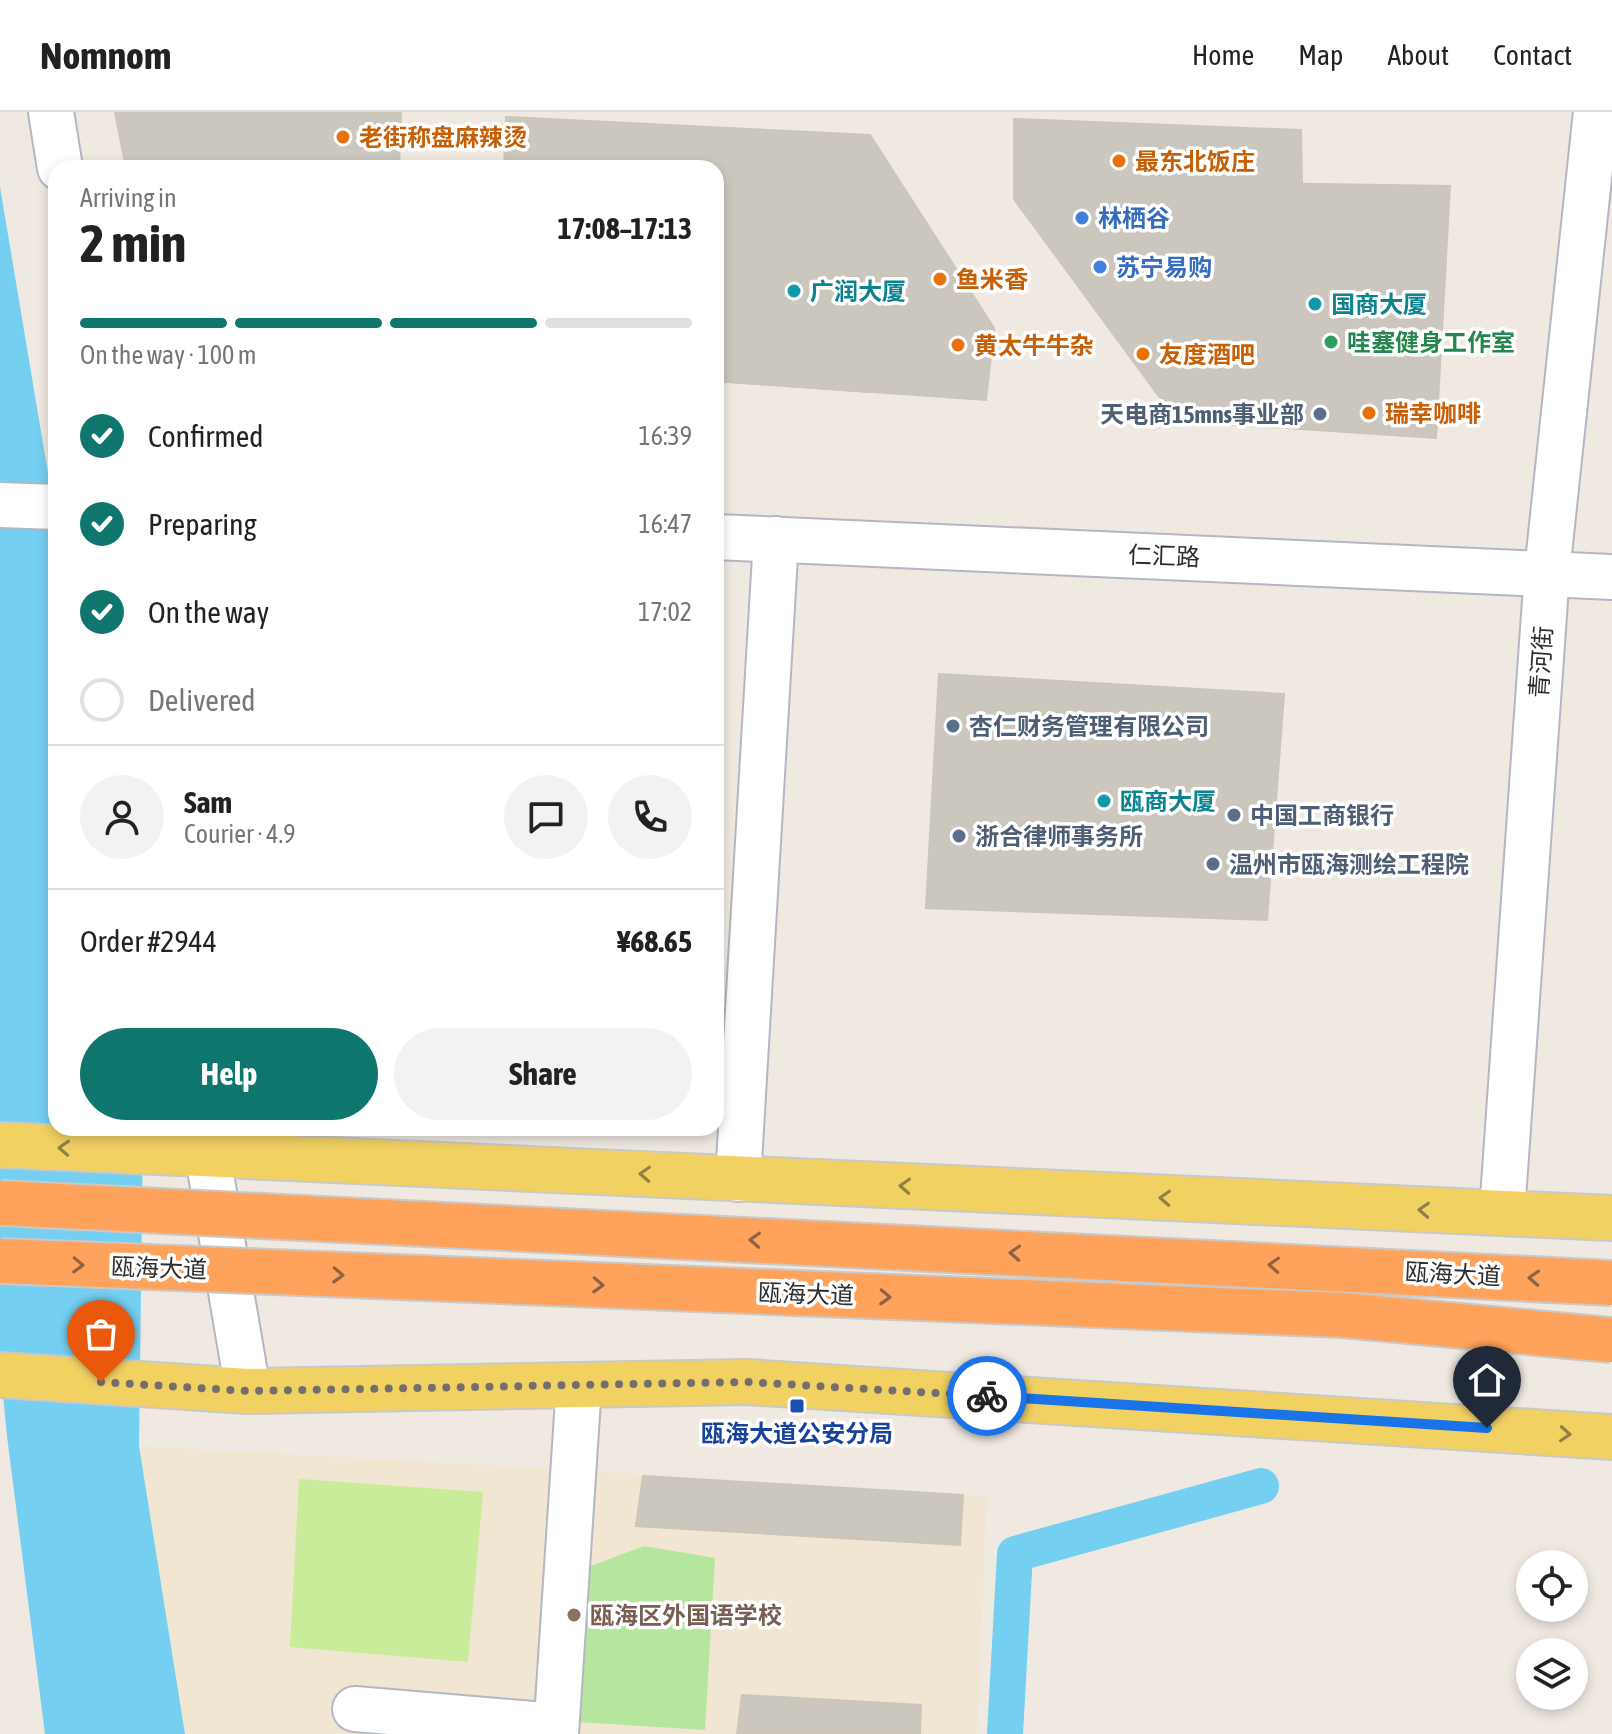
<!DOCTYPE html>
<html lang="en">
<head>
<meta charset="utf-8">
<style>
  :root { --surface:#fff; --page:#f2f2f2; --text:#222; --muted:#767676; --line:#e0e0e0; --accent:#0f766e }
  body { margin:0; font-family:"Asap Condensed","Noto Sans SC",sans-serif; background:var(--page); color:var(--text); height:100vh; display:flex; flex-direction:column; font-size:30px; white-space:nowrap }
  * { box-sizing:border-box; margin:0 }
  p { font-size:26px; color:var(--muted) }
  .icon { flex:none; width:44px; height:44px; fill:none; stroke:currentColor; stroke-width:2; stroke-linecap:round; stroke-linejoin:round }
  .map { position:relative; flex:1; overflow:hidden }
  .details { position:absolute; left:48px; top:48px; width:676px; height:976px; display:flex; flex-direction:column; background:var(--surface); border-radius:24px; box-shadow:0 4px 12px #0003 }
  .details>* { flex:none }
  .tools { position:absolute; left:1516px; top:1438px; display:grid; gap:16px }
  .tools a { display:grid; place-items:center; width:72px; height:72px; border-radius:50%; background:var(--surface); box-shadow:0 4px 12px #0003; font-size:40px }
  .pin { position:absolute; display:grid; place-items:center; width:68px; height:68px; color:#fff; margin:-82px -34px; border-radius:50% 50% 50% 0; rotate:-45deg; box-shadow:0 0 8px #0007 }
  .pin .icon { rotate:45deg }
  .courier { position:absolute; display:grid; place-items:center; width:80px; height:80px; margin:-40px; border:6px solid #1a73e8; border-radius:50%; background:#fff; color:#222; box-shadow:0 2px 10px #0007 }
  .head em { font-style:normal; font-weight:700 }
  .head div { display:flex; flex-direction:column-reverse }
  .head { display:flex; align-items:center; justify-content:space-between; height:136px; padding:0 32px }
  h1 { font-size:52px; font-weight:700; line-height:60px }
  .bar { display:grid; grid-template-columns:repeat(4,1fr); gap:12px 8px; align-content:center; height:96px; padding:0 32px }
  .bar i { height:10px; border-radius:6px; background:var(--line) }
  .bar .active { background:var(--accent) }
  .bar p { grid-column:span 4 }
  .line { display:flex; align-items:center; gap:20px; padding:0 32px; border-top:2px solid var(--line) }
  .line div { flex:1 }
  .round { display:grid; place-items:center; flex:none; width:84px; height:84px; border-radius:42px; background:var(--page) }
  ol { padding:0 32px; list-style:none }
  li { display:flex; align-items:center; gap:24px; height:88px }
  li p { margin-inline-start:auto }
  li .icon { padding:8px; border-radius:50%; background:var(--accent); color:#fff; stroke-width:4 }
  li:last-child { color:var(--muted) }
  li i { width:44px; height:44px; border:4px solid var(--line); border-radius:50% }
  .action { display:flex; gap:16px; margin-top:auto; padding:16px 32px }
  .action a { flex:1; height:92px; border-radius:48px; background:var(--accent); color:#fff; font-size:32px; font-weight:700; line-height:92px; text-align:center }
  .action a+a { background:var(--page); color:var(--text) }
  header { display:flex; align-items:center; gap:48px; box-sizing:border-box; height:112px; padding:0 40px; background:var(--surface); border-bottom:2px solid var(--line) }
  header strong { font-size:38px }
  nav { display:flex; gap:44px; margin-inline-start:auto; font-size:28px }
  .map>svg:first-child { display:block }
  .education { fill:#f0e6d1 }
  .green { fill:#b6e59e }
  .pitch { fill:#c9ec9a }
  .water { fill:#75cff0 }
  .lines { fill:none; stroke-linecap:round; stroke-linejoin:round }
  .canal { stroke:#75cff0; stroke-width:36 }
  .building { fill:#cbc7bf; stroke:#cbc5ba; stroke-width:2 }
  .minor-casing { stroke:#b4b7c1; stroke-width:48 }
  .major-casing { stroke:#c9c9c9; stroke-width:48 }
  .minor { stroke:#fff; stroke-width:44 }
  .major { stroke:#f2d163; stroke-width:44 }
  .highway-bridge-casing { stroke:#c9c9c9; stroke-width:48; stroke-linecap:butt }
  .highway-bridge { stroke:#ffa35c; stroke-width:44 }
  .oneway { stroke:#908048 }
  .oneway2 { stroke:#8c6343 }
  .done { stroke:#726f6d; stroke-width:8; stroke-dasharray:0 14.4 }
  .route { stroke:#1a73e8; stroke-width:10 }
  .food-dot { fill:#e8710a; stroke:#fff; stroke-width:3 }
  .shop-dot { fill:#3f7fe0; stroke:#fff; stroke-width:3 }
  .culture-dot { fill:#0f9aa8; stroke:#fff; stroke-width:3 }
  .leisure-dot { fill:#2e9e5b; stroke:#fff; stroke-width:3 }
  .service-dot { fill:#5c6f8a; stroke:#fff; stroke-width:3 }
  .transit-dot { fill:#1a4fb4; stroke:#fff; stroke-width:3 }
  .education-dot { fill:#8d6e63; stroke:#fff; stroke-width:3 }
  .labels { text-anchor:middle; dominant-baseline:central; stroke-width:7; stroke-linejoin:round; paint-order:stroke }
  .food-label { font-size:24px; font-weight:bold; fill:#c56008; stroke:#fff; text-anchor:start }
  .shop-label { font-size:24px; font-weight:bold; fill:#366cbe; stroke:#fff; text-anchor:start }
  .culture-label { font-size:24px; font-weight:bold; fill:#0d838f; stroke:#fff; text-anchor:start }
  .leisure-label { font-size:24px; font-weight:bold; fill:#27864d; stroke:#fff; text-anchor:start }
  .service-label { font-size:24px; font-weight:bold; fill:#4e5e75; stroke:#fff; text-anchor:start }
  .street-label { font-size:24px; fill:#2e2e2e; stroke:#fff }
  .transit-label { font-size:24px; font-weight:bold; fill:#164399; stroke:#fff }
  .education-label { font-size:24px; font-weight:bold; fill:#785e54; stroke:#fff; text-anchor:start }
</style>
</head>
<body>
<header>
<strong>Nomnom</strong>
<nav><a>Home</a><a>Map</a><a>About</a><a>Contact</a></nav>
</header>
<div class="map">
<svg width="1612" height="1622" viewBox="0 0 1612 1622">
  <rect width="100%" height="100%" fill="#efe9e1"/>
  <!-- education -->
  <path class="education" d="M139 1334 574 1358 987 1384 977 1622H185Z"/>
  <!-- green -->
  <path class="green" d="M644 1434 715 1446 705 1618 577 1610 583 1457Z"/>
  <!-- pitch -->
  <path class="pitch" d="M299 1367 483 1380 468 1550 290 1535Z"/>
  <!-- water -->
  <path class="water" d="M0 75 56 409V1016H143L139 1334 185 1622H45L7 1324 0 1254Z"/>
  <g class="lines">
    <!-- canal -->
    <path class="canal" d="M1005 1622 1015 1442 1261 1374"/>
  </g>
  <!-- building -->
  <g class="building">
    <path d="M115 0H401L399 56H126Z"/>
    <path d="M506 5 870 23 994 216 986 288 716 269V56H504Z"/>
    <path d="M1014 7 1301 18 1302 71 1198 70 1177 309 1014 87Z"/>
    <path d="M1198 70 1450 74 1436 326 1177 309Z"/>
    <path d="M716 79 878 89 868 280 716 269Z"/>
    <path d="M939 562 1284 582 1267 808 926 796Z"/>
    <path d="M643 1364 963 1383 960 1433 636 1414Z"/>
    <path d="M742 1583 921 1593 920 1622H737Z"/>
  </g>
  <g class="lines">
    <!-- minor casing -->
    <g class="minor-casing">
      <g id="minor">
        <path d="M51 0 60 56"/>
        <path d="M0 393 56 395"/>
        <path d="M716 425 1612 465"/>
        <path d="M203 1016 248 1279"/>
        <path d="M738 1067 776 427"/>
        <path d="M1502 1101 1547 460 1596 0"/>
        <path d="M355 1597 556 1614"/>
        <path d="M556 1622 579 1273"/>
      </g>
    </g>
    <!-- major casing -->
    <g class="major-casing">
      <g id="major">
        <path d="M0 1033 1612 1106"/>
        <path d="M0 1263 248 1279 747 1270 1612 1325"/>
      </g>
    </g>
    <!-- minor -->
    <use href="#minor" class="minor"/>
    <!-- major -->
    <use href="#major" class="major"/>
    <!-- highway-bridge casing -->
    <g class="highway-bridge-casing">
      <g id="highway-bridge">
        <path d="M0 1091 1612 1171"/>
        <path d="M0 1149 1343 1203 1612 1228"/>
      </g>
    </g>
    <!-- highway-bridge -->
    <use href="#highway-bridge" class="highway-bridge"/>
  </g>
  <!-- one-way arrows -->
  <defs><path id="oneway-chevron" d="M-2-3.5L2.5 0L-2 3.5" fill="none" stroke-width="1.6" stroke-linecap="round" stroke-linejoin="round" transform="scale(2)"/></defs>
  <g class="oneway">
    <use href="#oneway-chevron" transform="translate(64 1036) rotate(-177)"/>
    <use href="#oneway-chevron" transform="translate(645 1062) rotate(-177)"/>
    <use href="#oneway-chevron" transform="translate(905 1074) rotate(-177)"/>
    <use href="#oneway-chevron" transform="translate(1165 1086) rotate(-177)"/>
    <use href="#oneway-chevron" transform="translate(1424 1098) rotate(-177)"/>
    <use href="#oneway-chevron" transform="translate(1565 1322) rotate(4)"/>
  </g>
  <g class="oneway2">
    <use href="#oneway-chevron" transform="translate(755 1128) rotate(-177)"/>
    <use href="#oneway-chevron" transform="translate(1015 1141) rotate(-177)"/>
    <use href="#oneway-chevron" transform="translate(78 1153) rotate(2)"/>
    <use href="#oneway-chevron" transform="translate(1274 1153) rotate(-177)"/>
    <use href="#oneway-chevron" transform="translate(338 1163) rotate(2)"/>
    <use href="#oneway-chevron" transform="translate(1534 1166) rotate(-177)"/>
    <use href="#oneway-chevron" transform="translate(598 1173) rotate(2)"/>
    <use href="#oneway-chevron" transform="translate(885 1185) rotate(2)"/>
  </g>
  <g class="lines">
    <!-- done -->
    <path class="done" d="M101 1270 248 1279 747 1270 987 1284"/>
    <!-- route -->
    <path class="route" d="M987 1284 1487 1316"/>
  </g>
  <!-- markers -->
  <g class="food-dot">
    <circle cx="343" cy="25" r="8"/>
    <circle cx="1119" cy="49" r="8"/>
    <circle cx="940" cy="167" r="8"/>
    <circle cx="958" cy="233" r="8"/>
    <circle cx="1143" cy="242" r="8"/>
    <circle cx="1369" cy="301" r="8"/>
  </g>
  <g class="shop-dot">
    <circle cx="1082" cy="106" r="8"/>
    <circle cx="1100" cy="155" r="8"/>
  </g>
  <g class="culture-dot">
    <circle cx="794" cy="179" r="8"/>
    <circle cx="1315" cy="192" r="8"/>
    <circle cx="1104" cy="689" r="8"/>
  </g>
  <circle class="leisure-dot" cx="1331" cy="230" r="8"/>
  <g class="service-dot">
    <circle cx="1320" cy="302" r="8"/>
    <circle cx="953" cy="614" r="8"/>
    <circle cx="1234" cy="703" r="8"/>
    <circle cx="959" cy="724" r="8"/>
    <circle cx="1213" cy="752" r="8"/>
  </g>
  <rect class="transit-dot" x="789" y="1286" width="16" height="16" rx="4"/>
  <circle class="education-dot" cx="574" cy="1503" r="8"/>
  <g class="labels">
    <!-- food labels -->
    <g class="food-label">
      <text x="359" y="25">老街称盘麻辣烫</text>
      <text x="1135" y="49">最东北饭庄</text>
      <text x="956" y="167">鱼米香</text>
      <text x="974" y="233">黄太牛牛杂</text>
      <text x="1159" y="242">友度酒吧</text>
      <text x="1385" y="301">瑞幸咖啡</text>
    </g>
    <!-- shop labels -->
    <g class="shop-label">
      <text x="1098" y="106">林栖谷</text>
      <text x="1116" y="155">苏宁易购</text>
    </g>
    <!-- culture labels -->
    <g class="culture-label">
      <text x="810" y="179">广润大厦</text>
      <text x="1331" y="192">国商大厦</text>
      <text x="1120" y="689">瓯商大厦</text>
    </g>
    <!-- leisure labels -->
    <g class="leisure-label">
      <text x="1347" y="230">哇塞健身工作室</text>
    </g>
    <!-- service labels -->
    <g class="service-label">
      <text x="1304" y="302" text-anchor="end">天电商15mns事业部</text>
      <text x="969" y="614">杏仁财务管理有限公司</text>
      <text x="1250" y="703">中国工商银行</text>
      <text x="975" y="724">浙合律师事务所</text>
      <text x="1229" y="752">温州市瓯海测绘工程院</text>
    </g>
    <!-- street labels -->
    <g class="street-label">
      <text transform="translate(1164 444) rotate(2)">仁汇路</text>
      <text transform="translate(1541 550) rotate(-86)">青河街</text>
      <text transform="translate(159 1156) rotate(2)">瓯海大道</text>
      <text transform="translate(1453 1162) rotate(3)">瓯海大道</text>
      <text transform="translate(806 1182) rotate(2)">瓯海大道</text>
    </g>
    <!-- transit labels -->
    <g class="transit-label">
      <text x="797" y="1321">瓯海大道公安分局</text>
    </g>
    <!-- education labels -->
    <g class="education-label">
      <text x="590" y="1503">瓯海区外国语学校</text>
    </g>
  </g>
</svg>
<div class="tools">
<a><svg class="icon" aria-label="locate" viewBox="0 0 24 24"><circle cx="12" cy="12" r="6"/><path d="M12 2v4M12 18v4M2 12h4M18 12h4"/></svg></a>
<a><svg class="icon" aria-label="layers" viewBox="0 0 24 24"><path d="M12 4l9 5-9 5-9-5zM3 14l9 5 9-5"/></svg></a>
</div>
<div class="pin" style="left:101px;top:1270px;background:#ea580c"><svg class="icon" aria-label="bag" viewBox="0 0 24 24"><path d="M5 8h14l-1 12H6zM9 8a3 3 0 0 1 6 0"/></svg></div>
<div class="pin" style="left:1487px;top:1316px;background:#1f2937"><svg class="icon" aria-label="home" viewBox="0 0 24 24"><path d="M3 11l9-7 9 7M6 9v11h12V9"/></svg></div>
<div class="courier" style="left:987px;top:1284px"><svg class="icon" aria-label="bike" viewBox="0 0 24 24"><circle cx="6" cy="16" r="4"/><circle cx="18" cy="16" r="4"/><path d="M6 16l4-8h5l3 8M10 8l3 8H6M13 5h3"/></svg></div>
<section class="details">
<div class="head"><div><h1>2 min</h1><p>Arriving in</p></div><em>17:08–17:13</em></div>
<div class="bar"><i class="active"></i><i class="active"></i><i class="active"></i><i></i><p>On the way · 100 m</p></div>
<ol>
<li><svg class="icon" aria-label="check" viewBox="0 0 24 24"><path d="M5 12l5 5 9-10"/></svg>Confirmed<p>16:39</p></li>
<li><svg class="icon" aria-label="check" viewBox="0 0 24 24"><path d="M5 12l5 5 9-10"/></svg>Preparing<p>16:47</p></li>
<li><svg class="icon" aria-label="check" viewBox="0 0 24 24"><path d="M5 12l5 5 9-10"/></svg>On the way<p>17:02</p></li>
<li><i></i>Delivered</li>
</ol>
<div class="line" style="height:144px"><a class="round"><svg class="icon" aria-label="person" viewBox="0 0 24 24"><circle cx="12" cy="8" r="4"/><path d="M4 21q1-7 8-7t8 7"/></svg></a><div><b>Sam</b><p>Courier · 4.9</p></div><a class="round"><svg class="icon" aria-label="chat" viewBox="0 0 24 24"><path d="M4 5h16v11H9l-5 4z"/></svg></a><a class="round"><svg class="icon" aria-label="phone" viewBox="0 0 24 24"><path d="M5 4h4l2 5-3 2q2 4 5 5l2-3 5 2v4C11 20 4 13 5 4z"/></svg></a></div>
<div class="line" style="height:104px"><div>Order #2944</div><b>¥68.65</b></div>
<div class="action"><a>Help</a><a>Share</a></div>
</section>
</div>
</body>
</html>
